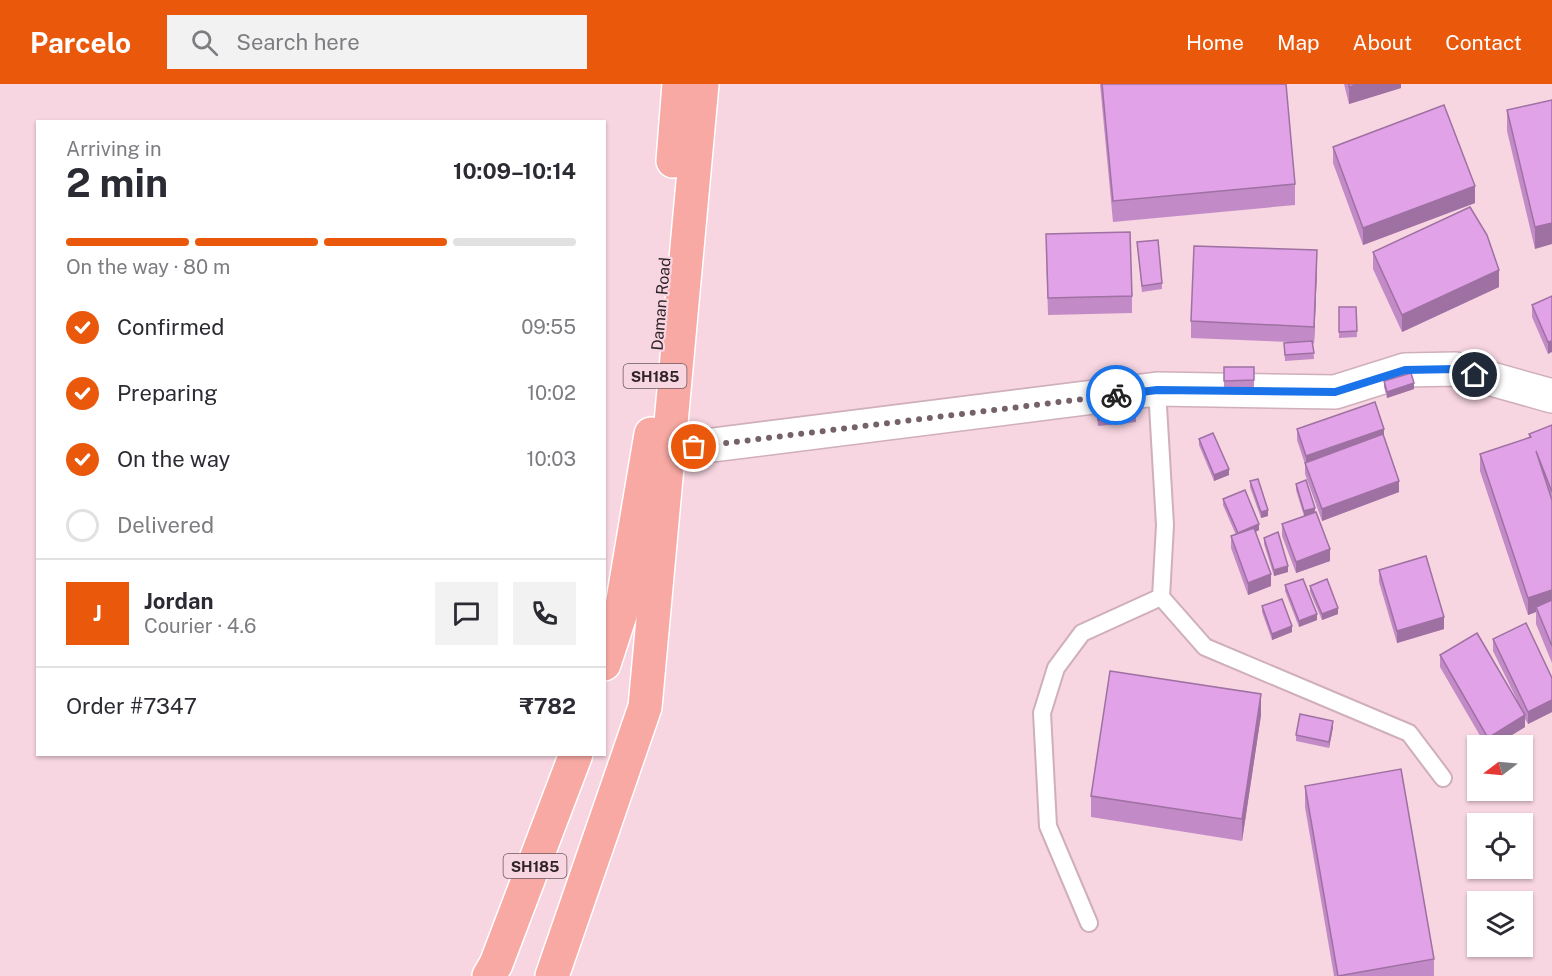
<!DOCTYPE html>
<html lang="en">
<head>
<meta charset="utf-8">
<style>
  :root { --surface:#fff; --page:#f2f2f3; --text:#2b2b33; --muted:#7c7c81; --line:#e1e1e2; --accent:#ea580c }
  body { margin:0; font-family:"Public Sans",sans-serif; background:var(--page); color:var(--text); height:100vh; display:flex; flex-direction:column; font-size:22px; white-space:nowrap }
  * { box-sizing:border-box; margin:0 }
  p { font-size:20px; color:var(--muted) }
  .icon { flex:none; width:33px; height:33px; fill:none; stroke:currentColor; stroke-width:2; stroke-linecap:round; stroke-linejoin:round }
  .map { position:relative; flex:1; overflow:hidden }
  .panel { position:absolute; left:36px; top:36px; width:570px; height:636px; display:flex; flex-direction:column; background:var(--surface); border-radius:0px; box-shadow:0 2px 4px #0004 }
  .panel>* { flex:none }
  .needle { width:39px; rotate:254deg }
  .tools { position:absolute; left:1467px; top:651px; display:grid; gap:12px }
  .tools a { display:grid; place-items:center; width:66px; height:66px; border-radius:0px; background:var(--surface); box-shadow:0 2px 4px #0004; font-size:30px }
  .pin { position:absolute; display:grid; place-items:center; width:51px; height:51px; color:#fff; margin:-26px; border:3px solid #fff; border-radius:50%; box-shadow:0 2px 6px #0007 }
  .courier { position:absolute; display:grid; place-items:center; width:60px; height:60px; margin:-30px; border:4px solid #1a73e8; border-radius:50%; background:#fff; color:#222; box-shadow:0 2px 8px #0007 }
  .headline em { font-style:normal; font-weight:700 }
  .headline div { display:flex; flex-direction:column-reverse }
  .headline { display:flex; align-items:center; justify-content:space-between; height:102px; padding:0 30px }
  h1 { font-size:39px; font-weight:700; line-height:45px }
  .bar { display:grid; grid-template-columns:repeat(4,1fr); gap:9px 6px; align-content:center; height:72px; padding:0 30px }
  .bar i { height:8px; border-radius:4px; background:var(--line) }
  .bar .selected { background:var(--accent) }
  .bar p { grid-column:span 4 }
  .line { display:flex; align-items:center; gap:15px; padding:0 30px; border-top:2px solid var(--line) }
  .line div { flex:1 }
  .round { display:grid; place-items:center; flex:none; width:63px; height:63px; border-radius:0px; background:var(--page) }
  ol { padding:0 30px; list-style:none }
  li { display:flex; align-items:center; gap:18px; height:66px }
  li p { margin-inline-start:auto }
  li .icon { padding:6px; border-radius:50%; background:var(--accent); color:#fff; stroke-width:4 }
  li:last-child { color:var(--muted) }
  li i { width:33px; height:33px; border:3px solid var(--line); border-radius:50% }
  header { display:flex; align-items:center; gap:36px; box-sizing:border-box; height:84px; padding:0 30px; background:var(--accent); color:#fff }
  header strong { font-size:28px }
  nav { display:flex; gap:33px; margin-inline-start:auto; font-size:21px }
  .search { width:420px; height:54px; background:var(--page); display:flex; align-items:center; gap:15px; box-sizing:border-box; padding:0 21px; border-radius:0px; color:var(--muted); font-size:22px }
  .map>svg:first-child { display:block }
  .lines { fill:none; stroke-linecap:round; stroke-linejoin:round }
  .lane-casing { stroke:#cfafba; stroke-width:20 }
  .secondary-casing { stroke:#cfafba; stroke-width:36 }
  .primary-casing { stroke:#fff; stroke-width:36 }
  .lane { stroke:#fff; stroke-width:16 }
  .secondary { stroke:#fff; stroke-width:33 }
  .primary { stroke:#f8a9a4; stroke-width:33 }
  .wall { fill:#c28bc7 }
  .shaded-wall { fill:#9e71a2 }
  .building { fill:#e1a2e7; stroke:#9e71a2; stroke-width:1.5 }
  .done { stroke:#756168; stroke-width:6; stroke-dasharray:0 10.8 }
  .route { stroke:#1a73e8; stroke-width:8 }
  .labels { text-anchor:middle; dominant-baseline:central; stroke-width:4.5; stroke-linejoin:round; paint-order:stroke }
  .shield { fill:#f7d5e1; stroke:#6b585f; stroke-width:1.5 }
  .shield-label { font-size:15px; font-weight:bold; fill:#2f2327 }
  .street-label { font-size:16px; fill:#2f2327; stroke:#f7d5e1 }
</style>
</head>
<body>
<header>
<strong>Parcelo</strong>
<div class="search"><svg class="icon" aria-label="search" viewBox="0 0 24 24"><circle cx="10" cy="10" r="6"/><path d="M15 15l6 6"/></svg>Search here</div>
<nav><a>Home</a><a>Map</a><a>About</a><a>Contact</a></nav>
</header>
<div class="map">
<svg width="1552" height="892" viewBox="0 0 1552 892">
  <rect width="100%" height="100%" fill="#f7d5e1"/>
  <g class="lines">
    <!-- lane casing -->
    <g class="lane-casing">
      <g id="lane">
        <path d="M1161 513 1205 563 1409 649 1443 694"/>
        <path d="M1089 839 1048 742 1042 629 1056 584 1082 549 1161 513 1165 441 1157 305"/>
      </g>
    </g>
    <!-- secondary casing -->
    <g class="secondary-casing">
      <path id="secondary" d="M649 369 1157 305 1335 308 1405 286 1456 285 1552 312"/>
    </g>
    <!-- primary casing -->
    <g class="primary-casing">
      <g id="primary">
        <path d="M673 77 679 0"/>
        <path d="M604 580 621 528 651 350"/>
        <path d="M489 892 496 880 576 670"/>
        <path d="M552 892 645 623 702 0"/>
      </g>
    </g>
    <!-- lane -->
    <use href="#lane" class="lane"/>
    <!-- secondary -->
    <use href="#secondary" class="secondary"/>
    <!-- primary -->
    <use href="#primary" class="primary"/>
  </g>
  <!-- wall -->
  <g class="wall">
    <path d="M1100 0H1286L1295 100V121L1113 138Z"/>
    <path d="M1344 0H1401V4L1349 20Z"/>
    <path d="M1552 16 1535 165 1507 47V26Z"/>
    <path d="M1333 63 1475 119 1363 161 1333 79Z"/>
    <path d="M1137 158 1162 199V205L1142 208Z"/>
    <path d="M1046 167 1132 212V229L1048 231Z"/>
    <path d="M1373 168 1499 203 1402 248 1373 185Z"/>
    <path d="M1317 183 1314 260 1313 259 1314 275 1285 277 1284 259 1290 258 1191 254V237Z"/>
    <path d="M1552 212 1548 270 1532 233V221Z"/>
    <path d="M1339 223H1356L1357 253 1339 254Z"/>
    <rect x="1224" y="283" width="30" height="20"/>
    <path d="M1384 297 1414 305 1387 314 1384 303Z"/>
    <path d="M1096 316 1136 332V338L1098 342Z"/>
    <path d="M1552 341V579L1536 540V528L1528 531 1480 387V370L1529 354V350Z"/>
    <path d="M1297 345 1384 354 1399 408 1322 437 1305 390V380L1297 356Z"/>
    <path d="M1199 355 1229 391 1214 397 1199 361Z"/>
    <path d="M1250 397 1268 432 1261 434 1250 403Z"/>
    <path d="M1296 400 1315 428 1330 477 1296 489 1282 452V440L1304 432 1296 406Z"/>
    <path d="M1223 415 1259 446 1256 448 1271 502 1248 511 1231 464V452L1236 451 1223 421Z"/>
    <path d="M1264 454 1288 488 1274 492 1264 460Z"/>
    <path d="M1379 486 1444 545 1397 559 1379 498Z"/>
    <path d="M1285 501 1317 536 1299 543 1285 507Z"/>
    <path d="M1310 502 1338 530 1322 536 1310 508Z"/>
    <path d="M1262 522 1292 548 1272 556 1262 528Z"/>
    <path d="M1493 555 1552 594V628L1528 640 1525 635V643L1494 662H1486L1440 583V571L1517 616 1493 567Z"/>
    <path d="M1261 631 1242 757 1091 733V712Z"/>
    <path d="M1333 643 1329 664 1296 657V651Z"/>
    <path d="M1305 702 1434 875V892H1334L1305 723Z"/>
  </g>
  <!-- shaded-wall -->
  <g class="shaded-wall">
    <path d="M1359 0H1401V4L1349 20V3Z"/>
    <path d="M1475 102V119L1363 161V144Z"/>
    <path d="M1552 139V160L1535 165V143Z"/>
    <path d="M1317 166V183L1314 260V243Z"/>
    <path d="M1499 186V203L1402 248V231Z"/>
    <path d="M1552 257V268L1548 270V258Z"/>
    <path d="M1414 299V305L1387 314V308Z"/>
    <path d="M1384 345V357L1306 384V372Z"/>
    <path d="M1229 385V391L1214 397V391Z"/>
    <path d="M1399 397V408L1322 437V425Z"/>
    <path d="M1315 424V430L1304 433V427Z"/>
    <path d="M1268 426V432L1261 434V428Z"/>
    <path d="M1259 440V446L1238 455V449Z"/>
    <path d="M1330 465V477L1296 489V478Z"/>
    <path d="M1288 482V488L1274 492V486Z"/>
    <path d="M1271 490V502L1248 511V499Z"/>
    <path d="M1552 506V523H1536V528L1528 531V514Z"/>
    <path d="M1338 524V530L1322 536V530Z"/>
    <path d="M1317 530V536L1299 543V537Z"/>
    <path d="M1444 533V545L1397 559V547Z"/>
    <path d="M1292 542V548L1272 556V550Z"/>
    <path d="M1261 610V631L1242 757V735Z"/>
    <path d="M1552 616V628L1528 640V628Z"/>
    <path d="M1525 631V643L1494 662H1488V654Z"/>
    <path d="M1333 637V643L1329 664V658Z"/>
  </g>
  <!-- building -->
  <g class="building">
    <path d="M1102 0H1286L1295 100 1113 117Z"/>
    <path d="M1349 0H1359L1349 3Z"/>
    <path d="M1552 16V139L1535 143 1507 26Z"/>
    <path d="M1444 21 1475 102 1363 144 1333 63Z"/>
    <path d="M1470 123 1487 151 1499 186 1402 231 1373 168Z"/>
    <path d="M1130 148 1132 212 1048 214 1046 150Z"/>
    <path d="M1158 156 1162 199 1142 202 1137 158Z"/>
    <path d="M1194 162 1317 166 1314 243 1191 237Z"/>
    <path d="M1552 212V257L1548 258 1532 221Z"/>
    <path d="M1339 223H1356L1357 247 1339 248Z"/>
    <path d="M1312 257 1314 269 1285 271 1284 259Z"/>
    <path d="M1224 283H1254V296L1224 297Z"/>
    <path d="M1411 289 1414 299 1387 308 1384 297Z"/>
    <path d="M1134 312 1136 332 1098 336 1096 316Z"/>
    <path d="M1375 318 1384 345 1306 372 1297 345Z"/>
    <path d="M1552 341V408L1536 367 1552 416V506L1528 514 1480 370 1531 353 1529 350Z"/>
    <path d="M1213 349 1229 385 1214 391 1199 355Z"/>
    <path d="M1383 350 1399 397 1322 425 1305 379Z"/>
    <path d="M1258 395 1268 426 1261 428 1250 397Z"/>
    <path d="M1306 396 1315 424 1304 427 1296 400Z"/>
    <path d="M1245 406 1259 440 1238 449 1223 415Z"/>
    <path d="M1316 428 1330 465 1296 478 1282 440Z"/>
    <path d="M1254 444 1271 490 1248 499 1231 452Z"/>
    <path d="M1278 448 1288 482 1274 486 1264 454Z"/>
    <path d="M1426 472 1444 533 1397 547 1379 486Z"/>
    <path d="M1303 495 1317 530 1299 537 1285 501Z"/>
    <path d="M1327 495 1338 524 1322 530 1310 502Z"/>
    <path d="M1282 515 1292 542 1272 550 1262 522Z"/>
    <path d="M1552 516V562L1536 523Z"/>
    <path d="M1526 539 1552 594V616L1528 628 1493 555Z"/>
    <path d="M1477 549 1525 631 1488 654 1440 571Z"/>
    <path d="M1110 587 1261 610 1242 735 1091 712Z"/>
    <path d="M1300 630 1333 637 1329 658 1296 651Z"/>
    <path d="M1401 685 1434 875 1338 892 1305 702Z"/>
  </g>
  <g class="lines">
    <!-- done -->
    <path class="done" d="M694 363 1116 311"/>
    <!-- route -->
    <path class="route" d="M1116 311 1157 306 1335 308 1405 286 1456 285 1475 291"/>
  </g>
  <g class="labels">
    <!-- shield labels -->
    <g class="shield">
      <rect x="623.5" y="280" width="63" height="24" rx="4.5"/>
      <rect x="503.5" y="770" width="63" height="24" rx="4.5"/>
    </g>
    <g class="shield-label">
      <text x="655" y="292">SH185</text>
      <text x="535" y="782">SH185</text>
    </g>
    <!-- street labels -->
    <g class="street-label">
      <text transform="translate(661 220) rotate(-85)">Daman Road</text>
    </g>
  </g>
</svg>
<div class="tools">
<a><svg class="needle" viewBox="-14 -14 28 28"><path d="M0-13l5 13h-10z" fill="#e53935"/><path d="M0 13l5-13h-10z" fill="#7c7c81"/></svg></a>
<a><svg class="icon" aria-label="locate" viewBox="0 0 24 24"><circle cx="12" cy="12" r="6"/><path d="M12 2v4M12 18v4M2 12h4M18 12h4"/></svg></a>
<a><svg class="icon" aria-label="layers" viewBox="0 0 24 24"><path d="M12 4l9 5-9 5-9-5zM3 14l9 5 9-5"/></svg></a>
</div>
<div class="pin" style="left:694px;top:363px;background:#ea580c"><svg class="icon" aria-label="bag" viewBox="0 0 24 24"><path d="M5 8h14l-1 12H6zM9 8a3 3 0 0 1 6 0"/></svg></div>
<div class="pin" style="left:1475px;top:291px;background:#1f2937"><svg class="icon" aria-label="home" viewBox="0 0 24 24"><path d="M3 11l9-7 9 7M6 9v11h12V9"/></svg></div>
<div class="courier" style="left:1116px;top:311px"><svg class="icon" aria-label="bike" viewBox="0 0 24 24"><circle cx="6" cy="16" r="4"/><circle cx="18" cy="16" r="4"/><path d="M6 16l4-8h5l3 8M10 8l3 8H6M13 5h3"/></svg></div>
<section class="panel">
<div class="headline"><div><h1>2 min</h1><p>Arriving in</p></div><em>10:09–10:14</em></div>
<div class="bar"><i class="selected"></i><i class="selected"></i><i class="selected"></i><i></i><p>On the way · 80 m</p></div>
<ol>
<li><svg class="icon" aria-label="check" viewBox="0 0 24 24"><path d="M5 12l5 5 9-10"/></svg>Confirmed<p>09:55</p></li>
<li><svg class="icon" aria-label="check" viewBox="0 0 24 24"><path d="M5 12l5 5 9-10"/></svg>Preparing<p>10:02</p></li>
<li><svg class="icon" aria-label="check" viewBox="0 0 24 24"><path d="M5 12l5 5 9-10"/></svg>On the way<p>10:03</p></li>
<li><i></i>Delivered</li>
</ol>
<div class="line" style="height:108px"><b class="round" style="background:var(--accent);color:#fff">J</b><div><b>Jordan</b><p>Courier · 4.6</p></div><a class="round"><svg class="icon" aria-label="chat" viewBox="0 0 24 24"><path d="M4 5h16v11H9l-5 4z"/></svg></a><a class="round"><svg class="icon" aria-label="phone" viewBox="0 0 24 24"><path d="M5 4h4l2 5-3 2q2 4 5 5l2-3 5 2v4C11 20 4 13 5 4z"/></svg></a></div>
<div class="line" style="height:78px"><div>Order #7347</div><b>₹782</b></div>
</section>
</div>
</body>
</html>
